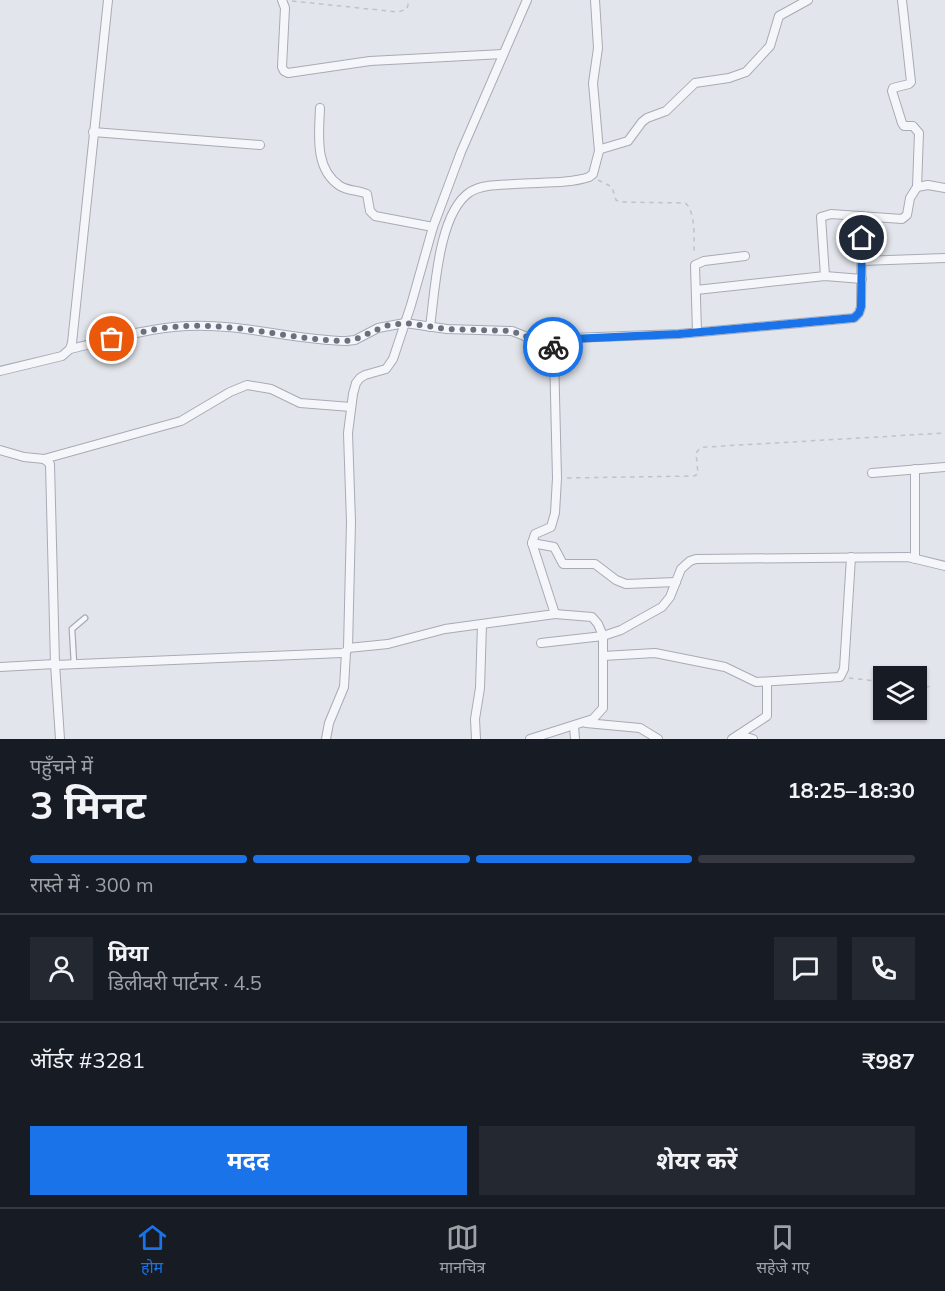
<!DOCTYPE html>
<html lang="hi">
<head>
<meta charset="utf-8">
<style>
  :root { --surface:#171b24; --page:#242831; --text:#f1f3f6; --muted:#9ea1a6; --line:#363941; --accent:#1a73e8 }
  body { margin:0; font-family:Mulish,"Noto Sans Devanagari",sans-serif; background:var(--page); color:var(--text); height:100vh; display:flex; flex-direction:column; font-size:22px; white-space:nowrap }
  * { box-sizing:border-box; margin:0 }
  p { font-size:20px; color:var(--muted) }
  .icon { flex:none; width:33px; height:33px; fill:none; stroke:currentColor; stroke-width:2; stroke-linecap:round; stroke-linejoin:round }
  .map { position:relative; height:739px; overflow:hidden }
  .drawer { display:flex; flex-direction:column; background:var(--surface); flex:1 }
  .drawer>* { flex:none }
  .controls { position:absolute; left:873px; top:666px; display:grid; gap:12px }
  .controls a { display:grid; place-items:center; width:54px; height:54px; border-radius:0px; background:var(--surface); box-shadow:0 2px 4px #0004; font-size:30px }
  .pin { position:absolute; display:grid; place-items:center; width:51px; height:51px; color:#fff; margin:-26px; border:3px solid #fff; border-radius:50%; box-shadow:0 2px 6px #0007 }
  .courier { position:absolute; display:grid; place-items:center; width:60px; height:60px; margin:-30px; border:4px solid #1a73e8; border-radius:50%; background:#fff; color:#222; box-shadow:0 2px 8px #0007 }
  .headline em { font-style:normal; font-weight:700 }
  .headline div { display:flex; flex-direction:column-reverse }
  .headline { display:flex; align-items:center; justify-content:space-between; height:102px; padding:0 30px }
  h1 { font-size:39px; font-weight:700; line-height:45px }
  .bar { display:grid; grid-template-columns:repeat(4,1fr); gap:9px 6px; align-content:center; height:72px; padding:0 30px }
  .bar i { height:8px; border-radius:4px; background:var(--line) }
  .bar .selected { background:var(--accent) }
  .bar p { grid-column:span 4 }
  .line { display:flex; align-items:center; gap:15px; padding:0 30px; border-top:2px solid var(--line) }
  .line div { flex:1 }
  .round { display:grid; place-items:center; flex:none; width:63px; height:63px; border-radius:0px; background:var(--page) }
  .cta { display:flex; gap:12px; margin-top:auto; padding:12px 30px }
  .cta a { flex:1; height:69px; border-radius:0px; background:var(--accent); color:#fff; font-size:24px; font-weight:700; line-height:69px; text-align:center }
  .cta a+a { background:var(--page); color:var(--text) }
  .dock { display:flex; justify-content:space-around; align-items:center; height:84px; border-top:2px solid var(--line); background:var(--surface); font-size:16px; color:var(--muted) }
  .dock a { display:grid; justify-items:center; gap:3px }
  .dock .selected { color:var(--accent) }
  .map>svg:first-child { display:block }
  .lines { fill:none; stroke-linecap:round; stroke-linejoin:round }
  .lane-casing { stroke:#a7abb6; stroke-width:7 }
  .street-casing { stroke:#a7abb6; stroke-width:10 }
  .path { stroke:#c0c3ca; stroke-width:1.5; stroke-dasharray:4.5 4.5; stroke-linecap:butt }
  .lane { stroke:#f5f6f9; stroke-width:4.5 }
  .street { stroke:#f5f6f9; stroke-width:8 }
  .done { stroke:#6a707e; stroke-width:6; stroke-dasharray:0 10.8 }
  .route { stroke:#1a73e8; stroke-width:8 }
</style>
</head>
<body>
<div class="map">
<svg width="945" height="739" viewBox="0 0 945 739">
  <rect width="100%" height="100%" fill="#e2e5eb"/>
  <g class="lines">
    <!-- lane casing -->
    <g class="lane-casing">
      <path id="lane" d="M74 664 72 629 85 618"/>
    </g>
    <!-- street casing -->
    <g class="street-casing">
      <g id="street">
        <path d="M282 0 285 8 282 67 284 71 288 73 370 61 503 54"/>
        <path d="M595 0 598 48 593 83 599 151"/>
        <path d="M902 0 911 82 909 84 893 88 892 91 902 123 904 126H913L919 133 917 187"/>
        <path d="M320 108C319 134 314 169 340 186 348 191 358 190 367 194L370 211 375 216 433 227"/>
        <path d="M93 132 260 145"/>
        <path d="M861 261 945 258"/>
        <path d="M825 276 821 217 831 214 902 219 907 215 910 198 917 187 928 185 945 188"/>
        <path d="M696 290 825 276 862 279"/>
        <path d="M430 327C435 291 438 213 470 192 483 184 501 185 515 184 538 182 569 184 589 177L593 174 599 151 601 149 628 141 642 122 647 118 666 111 695 83 729 78 746 72 770 46 779 16 808 0"/>
        <path d="M697 332 695 265 704 261 745 256"/>
        <path d="M70 349C108 340 147 328 187 326 240 323 293 340 346 341L355 340 378 328 405 323 447 329 512 331 555 348"/>
        <path d="M0 371 62 356 70 349 72 343 108 0"/>
        <path d="M0 450 24 457 44 459 50 464 55 664 60 739"/>
        <path d="M44 459 181 421 230 392 247 385 271 389 300 403 351 407"/>
        <path d="M915 469V559"/>
        <path d="M872 473 945 467"/>
        <path d="M532 543 554 547 563 564H595L616 580 626 584 676 582"/>
        <path d="M541 643 603 636 621 630 662 607 670 597 681 569 690 561 696 559 908 557 945 566"/>
        <path d="M348 648 388 644 445 629 555 614 532 543 535 534 551 527 555 513 557 478 554 354 557 343 571 338 679 334 854 318 859 313 861 307 862 216"/>
        <path d="M603 656 655 653 725 667 756 682 840 677 844 669 851 557"/>
        <path d="M55 665 342 653 346 652 348 648 351 522 348 433 353 394 356 383 360 378 365 375 386 369 393 359 411 305 433 227 461 152 527 0"/>
        <path d="M0 667 55 664"/>
        <path d="M586 723 640 728 658 739"/>
        <path d="M574 726 575 739"/>
        <path d="M739 735 753 739"/>
        <path d="M326 739 329 723 344 687 346 652"/>
        <path d="M476 739 475 719 480 688 482 624"/>
        <path d="M530 739 593 719 603 708V636L598 624 592 617 555 614"/>
        <path d="M732 739 767 716V682"/>
      </g>
    </g>
    <!-- path -->
    <g class="path">
      <path d="M292 1 398 12 407 9 409 0"/>
      <path d="M598 180 612 187 616 200 620 202 685 203C696 210 694 242 694 255"/>
      <path d="M567 478 694 476 698 474 696 453 700 448 706 447 945 433"/>
      <path d="M849 678 884 682"/>
      <path d="M916 686 932 687"/>
    </g>
    <!-- lane -->
    <use href="#lane" class="lane"/>
    <!-- street -->
    <use href="#street" class="street"/>
  </g>
  <g class="lines">
    <!-- done -->
    <path class="done" d="M112 339C138 333 163 326 190 326 242 324 294 340 346 341L354 340 385 326 405 323 447 329 512 331 553 347"/>
    <!-- route -->
    <path class="route" d="M553 347 555 348C559 341 564 340 571 339L679 334 854 318 859 313 861 307 862 238"/>
  </g>
</svg>
<div class="controls">
<a><svg class="icon" aria-label="layers" viewBox="0 0 24 24"><path d="M12 4l9 5-9 5-9-5zM3 14l9 5 9-5"/></svg></a>
</div>
<div class="pin" style="left:112px;top:339px;background:#ea580c"><svg class="icon" aria-label="bag" viewBox="0 0 24 24"><path d="M5 8h14l-1 12H6zM9 8a3 3 0 0 1 6 0"/></svg></div>
<div class="pin" style="left:862px;top:238px;background:#1f2937"><svg class="icon" aria-label="home" viewBox="0 0 24 24"><path d="M3 11l9-7 9 7M6 9v11h12V9"/></svg></div>
<div class="courier" style="left:553px;top:347px"><svg class="icon" aria-label="bike" viewBox="0 0 24 24"><circle cx="6" cy="16" r="4"/><circle cx="18" cy="16" r="4"/><path d="M6 16l4-8h5l3 8M10 8l3 8H6M13 5h3"/></svg></div>
</div>
<section class="drawer">
<div class="headline"><div><h1>3 मिनट</h1><p>पहुँचने में</p></div><em>18:25–18:30</em></div>
<div class="bar"><i class="selected"></i><i class="selected"></i><i class="selected"></i><i></i><p>रास्ते में · 300 m</p></div>
<div class="line" style="height:108px"><a class="round"><svg class="icon" aria-label="person" viewBox="0 0 24 24"><circle cx="12" cy="8" r="4"/><path d="M4 21q1-7 8-7t8 7"/></svg></a><div><b>प्रिया</b><p>डिलीवरी पार्टनर · 4.5</p></div><a class="round"><svg class="icon" aria-label="chat" viewBox="0 0 24 24"><path d="M4 5h16v11H9l-5 4z"/></svg></a><a class="round"><svg class="icon" aria-label="phone" viewBox="0 0 24 24"><path d="M5 4h4l2 5-3 2q2 4 5 5l2-3 5 2v4C11 20 4 13 5 4z"/></svg></a></div>
<div class="line" style="height:78px"><div>ऑर्डर #3281</div><b>₹987</b></div>
<div class="cta"><a>मदद</a><a>शेयर करें</a></div>
</section>
<nav class="dock">
<a class="selected"><svg class="icon" aria-label="home" viewBox="0 0 24 24"><path d="M3 11l9-7 9 7M6 9v11h12V9"/></svg>होम</a>
<a><svg class="icon" aria-label="map" viewBox="0 0 24 24"><path d="M3 6l6-2 6 2 6-2v14l-6 2-6-2-6 2zM9 4v14M15 6v14"/></svg>मानचित्र</a>
<a><svg class="icon" aria-label="saved" viewBox="0 0 24 24"><path d="M7 4h10v16l-5-4-5 4z"/></svg>सहेजे गए</a>
</nav>
</body>
</html>
